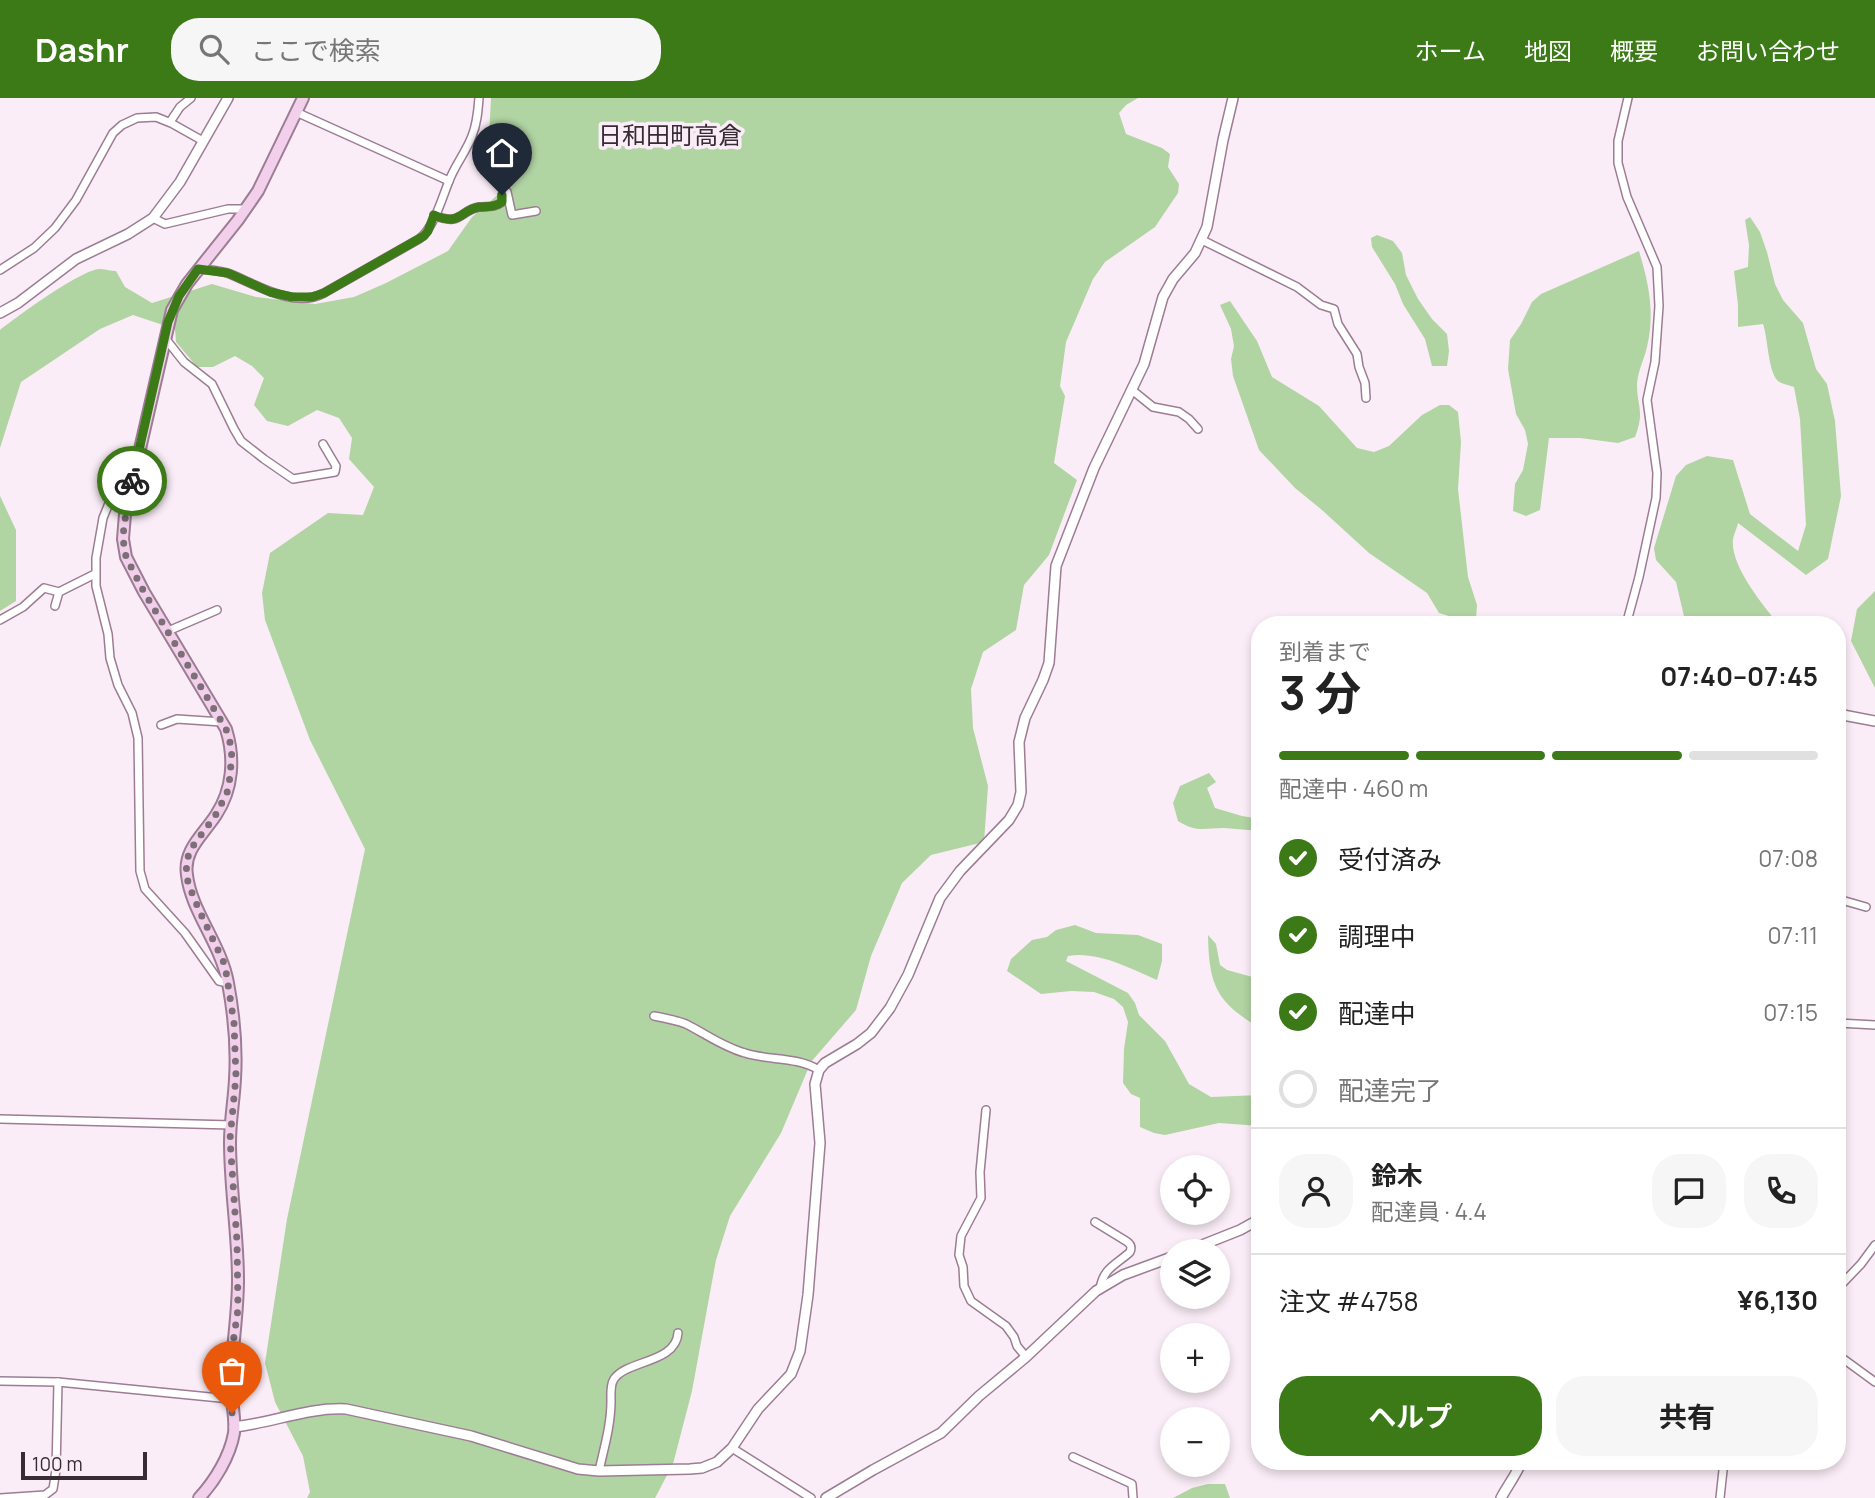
<!DOCTYPE html>
<html lang="ja">
<head>
<meta charset="utf-8">
<style>
  :root { --surface:#fff; --page:#f6f6f6; --text:#222; --muted:#767676; --line:#e0e0e0; --accent:#3c7a17 }
  body { margin:0; font-family:Manrope,"Noto Sans JP",sans-serif; background:var(--page); color:var(--text); height:100vh; display:flex; flex-direction:column; font-size:26px; white-space:nowrap }
  * { box-sizing:border-box; margin:0 }
  p { font-size:23px; color:var(--muted) }
  .icon { flex:none; width:38px; height:38px; fill:none; stroke:currentColor; stroke-width:2; stroke-linecap:round; stroke-linejoin:round }
  .map { position:relative; flex:1; overflow:hidden }
  .side { position:absolute; left:1251px; top:518px; width:595px; height:854px; display:flex; flex-direction:column; background:var(--surface); border-radius:28px; box-shadow:0 4px 10px #0003 }
  .side>* { flex:none }
  .controls { position:absolute; left:1160px; top:1057px; display:grid; gap:14px }
  .controls a { display:grid; place-items:center; width:70px; height:70px; border-radius:50%; background:var(--surface); box-shadow:0 4px 10px #0003; font-size:35px }
  .scale { position:absolute; left:21px; bottom:18px; width:126px; box-sizing:border-box; padding-left:7px; border:4px solid #382b34; border-top:0; font-size:19px; line-height:24px; white-space:nowrap; color:#382b34; -webkit-text-stroke:5px #fbedf7; paint-order:stroke }
  .pin { position:absolute; display:grid; place-items:center; width:60px; height:60px; color:#fff; margin:-72px -30px; border-radius:50% 50% 50% 0; rotate:-45deg; box-shadow:0 0 7px #0007 }
  .pin .icon { rotate:45deg }
  .courier { position:absolute; display:grid; place-items:center; width:70px; height:70px; margin:-35px; border:5px solid #3c7a17; border-radius:50%; background:#fff; color:#222; box-shadow:0 2px 9px #0007 }
  .overview em { font-style:normal; font-weight:700 }
  .overview div { display:flex; flex-direction:column-reverse }
  .overview { display:flex; align-items:center; justify-content:space-between; height:119px; padding:0 28px }
  h1 { font-size:46px; font-weight:700; line-height:52px }
  .bar { display:grid; grid-template-columns:repeat(4,1fr); gap:10px 7px; align-content:center; height:84px; padding:0 28px }
  .bar i { height:9px; border-radius:5px; background:var(--line) }
  .bar .active { background:var(--accent) }
  .bar p { grid-column:span 4 }
  .line { display:flex; align-items:center; gap:18px; padding:0 28px; border-top:2px solid var(--line) }
  .line div { flex:1 }
  .round { display:grid; place-items:center; flex:none; width:74px; height:74px; border-radius:28px; background:var(--page) }
  ol { padding:0 28px; list-style:none }
  li { display:flex; align-items:center; gap:21px; height:77px }
  li p { margin-inline-start:auto }
  li .icon { padding:7px; border-radius:50%; background:var(--accent); color:#fff; stroke-width:4 }
  li:last-child { color:var(--muted) }
  li i { width:38px; height:38px; border:4px solid var(--line); border-radius:50% }
  .button { display:flex; gap:14px; margin-top:auto; padding:14px 28px }
  .button a { flex:1; height:80px; border-radius:28px; background:var(--accent); color:#fff; font-size:28px; font-weight:700; line-height:80px; text-align:center }
  .button a+a { background:var(--page); color:var(--text) }
  header { display:flex; align-items:center; gap:42px; box-sizing:border-box; height:98px; padding:0 35px; background:var(--accent); color:#fff }
  header strong { font-size:33px }
  nav { display:flex; gap:38px; margin-inline-start:auto; font-size:24px }
  .search { width:490px; height:63px; background:var(--page); display:flex; align-items:center; gap:18px; box-sizing:border-box; padding:0 24px; border-radius:28px; color:var(--muted); font-size:26px }
  .map>svg:first-child { display:block }
  .green { fill:#b1d4a3 }
  .lines { fill:none; stroke-linecap:round; stroke-linejoin:round }
  .minor-casing { stroke:#9c7d94; stroke-width:10 }
  .tertiary-casing { stroke:#9c7d94; stroke-width:12 }
  .secondary-casing { stroke:#9c7d94; stroke-width:14 }
  .minor { stroke:#fff; stroke-width:7 }
  .tertiary { stroke:#fff; stroke-width:9 }
  .secondary { stroke:#f2d0eb; stroke-width:10 }
  .done { stroke:#7c6f78; stroke-width:7; stroke-dasharray:0 12.6 }
  .route { stroke:#3c7a17; stroke-width:9 }
  .labels { text-anchor:middle; dominant-baseline:central; stroke-width:7; stroke-linejoin:round; paint-order:stroke }
  .quarter-label { font-size:24px; fill:#382b34; stroke:#fbedf7 }
</style>
</head>
<body>
<header>
<strong>Dashr</strong>
<div class="search"><svg class="icon" aria-label="search" viewBox="0 0 24 24"><circle cx="10" cy="10" r="6"/><path d="M15 15l6 6"/></svg>ここで検索</div>
<nav><a>ホーム</a><a>地図</a><a>概要</a><a>お問い合わせ</a></nav>
</header>
<div class="map">
<svg width="1875" height="1400" viewBox="0 0 1875 1400">
  <rect width="100%" height="100%" fill="#fbedf7"/>
  <!-- green -->
  <g class="green">
    <path d="M491 0H1138L1126 7 1119 15 1126 36 1162 50 1170 56 1168 69 1179 86 1178 95 1155 129 1105 164 1093 181 1066 244 1060 288 1065 298 1054 365 1077 382 1049 457 1024 487 1016 532 983 554 971 591 973 630 988 688 984 744 931 757 902 785 871 858 856 912 811 964 781 1035 730 1118 716 1162 692 1293 673 1366 655 1400H307L310 1394 303 1358 275 1304 265 1265 287 1121 365 751 310 642 265 522 262 495 270 455 328 415 363 417 374 389 349 361 352 340 339 320 317 312 288 328 267 323 254 307 264 280 252 268 235 258 213 269H197L176 244 175 231 133 217 100 231 21 284 0 350V232C18 218 79 173 99 171 104 171 111 173 116 173L125 189 152 205 212 186 256 199 315 206 354 199 386 185 448 153 472 119 501 94 487 76Z"/>
    <path d="M1750 119 1760 134 1767 154 1775 186 1783 202 1803 225 1816 271 1827 286 1835 323 1841 398 1828 461 1806 477 1738 425C1737 430 1734 436 1733 441 1730 468 1763 507 1779 527H1686L1676 484 1656 462 1654 450 1676 378 1686 367 1707 358 1733 362 1750 416 1798 453 1806 427 1800 321 1794 289C1789 287 1782 286 1778 283 1768 274 1768 240 1763 226L1738 229V207L1734 173 1748 169 1749 147 1745 122Z"/>
    <path d="M1377 137 1393 143 1402 155 1406 177 1418 201 1432 221 1447 236 1449 253 1447 268H1432L1425 241 1403 206 1395 186 1372 149 1371 140Z"/>
    <path d="M1639 153C1649 186 1655 215 1647 249 1644 262 1638 272 1637 286 1637 309 1645 313 1635 339L1618 345 1580 340H1549L1540 412 1526 418 1513 413 1515 386 1523 372 1528 346 1525 332 1516 316 1508 271 1510 242 1521 226 1532 204 1541 196Z"/>
    <path d="M1230 203 1257 243 1272 279 1319 308 1357 350 1374 354 1389 348 1422 317 1440 307H1449L1458 314 1461 344 1458 391 1468 479 1477 507 1476 521 1462 522 1439 515 1427 495 1369 455 1322 412 1295 390 1259 352 1233 278 1231 261 1234 248 1231 231 1220 207Z"/>
    <path d="M0 398 16 432V503L0 513Z"/>
    <path d="M1875 493V590L1851 543 1857 511Z"/>
    <path d="M1209 675 1216 684 1207 690 1215 710 1242 718 1260 721V733C1248 732 1236 731 1224 730 1205 730 1197 735 1178 723L1173 705 1180 688Z"/>
    <path d="M1075 827 1096 835 1138 837 1162 846V863L1157 882C1129 870 1098 853 1068 858L1066 863 1128 895 1135 905 1139 917 1165 943 1189 986 1211 999 1260 997V1028L1219 1025 1165 1037 1154 1035 1140 1029V1000L1131 996 1123 985 1124 951 1128 924 1123 909 1114 901 1094 894 1071 893 1041 896 1007 873 1011 861 1032 842 1047 839 1056 832Z"/>
    <path d="M1208 837 1216 846 1220 867 1227 872 1260 881V930C1216 904 1209 887 1208 837Z"/>
    <path d="M1208 1386H1225L1230 1400H1173L1192 1390Z"/>
  </g>
  <g class="lines">
    <!-- minor casing -->
    <g class="minor-casing">
      <g id="minor">
        <path d="M296 14 449 83"/>
        <path d="M170 24 180 9 191 0"/>
        <path d="M434 117C461 129 460 112 479 109 488 108 494 110 502 104V97L504 94H507L512 117 536 113"/>
        <path d="M153 120 165 126 228 111H245"/>
        <path d="M1202 142 1297 189 1321 207 1334 211 1338 226 1357 256 1359 269 1365 285 1366 300"/>
        <path d="M198 171C208 172 220 172 230 176 257 187 294 211 324 195L419 141C434 130 442 100 449 83 455 67 466 54 472 38 477 26 478 13 479 0"/>
        <path d="M0 172 34 150 55 130 76 102 113 35 122 27 137 20 156 19 171 25 203 43"/>
        <path d="M165 240 184 264 212 286 234 331 241 343 264 361 293 381 335 374 336 368 323 346"/>
        <path d="M1132 292 1153 309 1179 314 1189 321 1198 331"/>
        <path d="M130 391 122 390 114 393 103 420 96 460V488L108 536 110 560 118 587 132 615 138 640 140 773 145 791 185 835 219 883 228 885"/>
        <path d="M55 508 59 494 95 476"/>
        <path d="M0 522 23 509 44 490 59 494"/>
        <path d="M1626 527 1639 479 1656 400 1657 375 1647 302 1655 264 1659 208 1657 169 1627 99 1618 65V43L1628 0"/>
        <path d="M168 533 217 512"/>
        <path d="M161 627 177 621 222 624"/>
        <path d="M1838 801 1866 809"/>
        <path d="M654 918C665 920 676 922 686 926 706 936 723 949 745 955 770 963 795 958 819 972"/>
        <path d="M1838 925 1875 927"/>
        <path d="M986 1012 980 1074 981 1100 961 1138 959 1157 963 1169 964 1188 971 1203 1006 1228 1014 1239 1017 1248 1026 1259"/>
        <path d="M0 1021 232 1027"/>
        <path d="M1095 1124 1126 1143C1131 1146 1132 1149 1130 1154 1116 1167 1103 1170 1100 1191"/>
        <path d="M1838 1190 1861 1166 1875 1147"/>
        <path d="M1838 1257 1875 1284"/>
        <path d="M0 1283 58 1284 230 1301"/>
        <path d="M732 1350 811 1400"/>
        <path d="M1073 1359 1132 1386 1133 1400"/>
        <path d="M599 1373C604 1350 611 1327 611 1303 611 1296 610 1287 614 1281 627 1262 676 1265 678 1235"/>
        <path d="M0 1400 45 1397 53 1391 56 1372 58 1284"/>
        <path d="M1720 1400 1724 1363"/>
      </g>
    </g>
    <!-- tertiary casing -->
    <g class="tertiary-casing">
      <g id="tertiary">
        <path d="M0 215 18 205 76 161 128 136 153 120 180 84 228 0"/>
        <path d="M1838 618 1843 617 1875 623"/>
        <path d="M1187 1153 1240 1132 1260 1121"/>
        <path d="M234 1329C272 1325 308 1309 346 1311L471 1338 578 1371 599 1373 690 1371 702 1370 717 1364 732 1350 758 1311 791 1276 800 1253 808 1197 820 1045 815 986 819 972 825 965 857 946 871 935 890 910 908 877 940 800 960 773 1009 722 1018 707 1021 694 1019 644 1025 620 1043 582 1049 565 1056 468 1094 370 1144 266 1163 199 1173 181 1195 155 1207 129 1223 42 1233 0"/>
        <path d="M826 1400 873 1372 941 1335 979 1298 1026 1259 1096 1193 1123 1177 1172 1159"/>
        <path d="M1501 1400C1508 1387 1516 1377 1522 1363"/>
      </g>
    </g>
    <!-- secondary casing -->
    <g class="secondary-casing">
      <path id="secondary" d="M199 1400C215 1383 230 1358 234 1335 236 1319 230 1299 231 1282 232 1249 238 1216 238 1182 238 1136 230 1090 230 1044 230 1023 234 1002 235 981 237 949 234 917 228 885 221 846 191 813 187 777 183 752 203 737 216 717 233 691 235 660 226 631L144 494 126 459 123 441 125 416 172 212 187 186 238 122 258 93 303 0"/>
    </g>
    <!-- minor -->
    <use href="#minor" class="minor"/>
    <!-- tertiary -->
    <use href="#tertiary" class="tertiary"/>
    <!-- secondary -->
    <use href="#secondary" class="secondary"/>
  </g>
  <g class="lines">
    <!-- done -->
    <path class="done" d="M132 383 124 427 123 441 126 459 144 494 226 631 232 651 230 679 227 695 215 718 190 752 186 766 188 785 199 812 225 867 234 925 236 978 230 1041 237 1144 238 1211 231 1259 230 1301 232 1315"/>
    <!-- route -->
    <path class="route" d="M132 383 168 224 179 198 198 171 228 175 270 194 292 199H312L324 195 424 138 428 133 434 117C461 129 460 112 479 109 488 108 494 110 502 104V97"/>
  </g>
  <g class="labels">
    <!-- quarter labels -->
    <g class="quarter-label">
      <text x="670" y="36">日和田町高倉</text>
    </g>
  </g>
</svg>
<div class="controls">
<a><svg class="icon" aria-label="locate" viewBox="0 0 24 24"><circle cx="12" cy="12" r="6"/><path d="M12 2v4M12 18v4M2 12h4M18 12h4"/></svg></a>
<a><svg class="icon" aria-label="layers" viewBox="0 0 24 24"><path d="M12 4l9 5-9 5-9-5zM3 14l9 5 9-5"/></svg></a>
<a>+</a>
<a>−</a>
</div>
<div class="scale">100 m</div>
<div class="pin" style="left:232px;top:1315px;background:#ea580c"><svg class="icon" aria-label="bag" viewBox="0 0 24 24"><path d="M5 8h14l-1 12H6zM9 8a3 3 0 0 1 6 0"/></svg></div>
<div class="pin" style="left:502px;top:97px;background:#1f2937"><svg class="icon" aria-label="home" viewBox="0 0 24 24"><path d="M3 11l9-7 9 7M6 9v11h12V9"/></svg></div>
<div class="courier" style="left:132px;top:383px"><svg class="icon" aria-label="bike" viewBox="0 0 24 24"><circle cx="6" cy="16" r="4"/><circle cx="18" cy="16" r="4"/><path d="M6 16l4-8h5l3 8M10 8l3 8H6M13 5h3"/></svg></div>
<section class="side">
<div class="overview"><div><h1>3 分</h1><p>到着まで</p></div><em>07:40–07:45</em></div>
<div class="bar"><i class="active"></i><i class="active"></i><i class="active"></i><i></i><p>配達中 · 460 m</p></div>
<ol>
<li><svg class="icon" aria-label="check" viewBox="0 0 24 24"><path d="M5 12l5 5 9-10"/></svg>受付済み<p>07:08</p></li>
<li><svg class="icon" aria-label="check" viewBox="0 0 24 24"><path d="M5 12l5 5 9-10"/></svg>調理中<p>07:11</p></li>
<li><svg class="icon" aria-label="check" viewBox="0 0 24 24"><path d="M5 12l5 5 9-10"/></svg>配達中<p>07:15</p></li>
<li><i></i>配達完了</li>
</ol>
<div class="line" style="height:126px"><a class="round"><svg class="icon" aria-label="person" viewBox="0 0 24 24"><circle cx="12" cy="8" r="4"/><path d="M4 21q1-7 8-7t8 7"/></svg></a><div><b>鈴木</b><p>配達員 · 4.4</p></div><a class="round"><svg class="icon" aria-label="chat" viewBox="0 0 24 24"><path d="M4 5h16v11H9l-5 4z"/></svg></a><a class="round"><svg class="icon" aria-label="phone" viewBox="0 0 24 24"><path d="M5 4h4l2 5-3 2q2 4 5 5l2-3 5 2v4C11 20 4 13 5 4z"/></svg></a></div>
<div class="line" style="height:91px"><div>注文 #4758</div><b>¥6,130</b></div>
<div class="button"><a>ヘルプ</a><a>共有</a></div>
</section>
</div>
</body>
</html>
